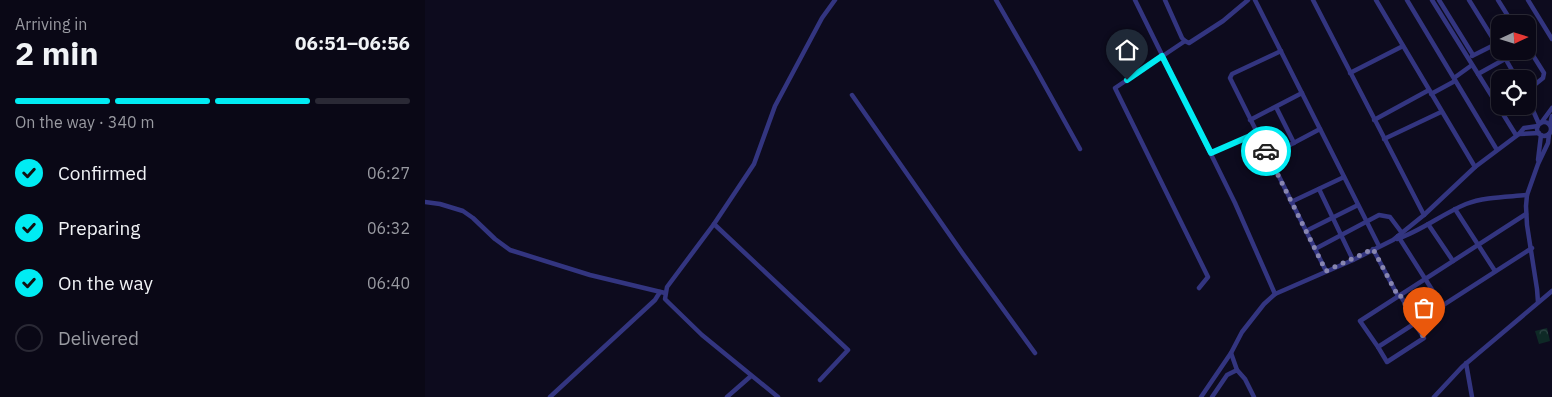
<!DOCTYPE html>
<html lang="en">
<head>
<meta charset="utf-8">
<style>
  :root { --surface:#0a0816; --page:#181623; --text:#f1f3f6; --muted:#999aa1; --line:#2a2935; --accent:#00ecf3 }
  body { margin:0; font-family:"IBM Plex Sans",sans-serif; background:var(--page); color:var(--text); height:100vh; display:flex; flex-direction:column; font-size:19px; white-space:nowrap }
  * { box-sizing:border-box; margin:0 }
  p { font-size:16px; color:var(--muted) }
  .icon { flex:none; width:28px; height:28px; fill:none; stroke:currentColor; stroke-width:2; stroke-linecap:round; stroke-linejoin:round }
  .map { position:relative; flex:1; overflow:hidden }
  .sheet { display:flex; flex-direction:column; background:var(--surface); width:425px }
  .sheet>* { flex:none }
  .needle { width:32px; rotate:86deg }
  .buttons { position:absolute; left:1066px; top:15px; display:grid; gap:10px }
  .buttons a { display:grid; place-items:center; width:45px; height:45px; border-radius:10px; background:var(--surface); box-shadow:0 2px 8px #0003,0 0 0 1px var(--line); font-size:25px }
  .pin { position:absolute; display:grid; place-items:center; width:42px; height:42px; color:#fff; margin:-51px -21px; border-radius:50% 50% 50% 0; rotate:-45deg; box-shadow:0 0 5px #0007 }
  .pin .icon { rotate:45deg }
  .courier { position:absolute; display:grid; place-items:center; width:50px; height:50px; margin:-25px; border:4px solid #00ecf3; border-radius:50%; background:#fff; color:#222; box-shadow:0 1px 6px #0007 }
  .summary em { font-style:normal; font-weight:800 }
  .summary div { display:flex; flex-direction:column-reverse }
  .summary { display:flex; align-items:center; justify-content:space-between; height:85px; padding:0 15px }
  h1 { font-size:32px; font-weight:800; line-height:38px }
  .bar { display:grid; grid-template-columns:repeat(4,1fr); gap:8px 5px; align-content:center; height:60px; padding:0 15px }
  .bar i { height:6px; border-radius:4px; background:var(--line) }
  .bar .selected { background:var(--accent) }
  .bar p { grid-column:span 4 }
  ol { padding:0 15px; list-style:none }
  li { display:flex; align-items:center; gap:15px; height:55px }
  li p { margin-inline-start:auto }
  li .icon { padding:5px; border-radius:50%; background:var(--accent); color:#111; stroke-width:4 }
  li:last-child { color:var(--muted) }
  li i { width:28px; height:28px; border:2px solid var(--line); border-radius:50% }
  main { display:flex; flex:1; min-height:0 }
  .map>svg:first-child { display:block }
  .forest { fill:url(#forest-crowns) }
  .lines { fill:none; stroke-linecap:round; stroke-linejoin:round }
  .minor { stroke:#333580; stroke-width:4.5 }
  .done { stroke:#8886b0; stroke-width:5; stroke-dasharray:0 9 }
  .route { stroke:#00ecf3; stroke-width:6 }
</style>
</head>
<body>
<main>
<section class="sheet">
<div class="summary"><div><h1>2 min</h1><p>Arriving in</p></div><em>06:51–06:56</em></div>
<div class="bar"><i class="selected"></i><i class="selected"></i><i class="selected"></i><i></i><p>On the way · 340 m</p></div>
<ol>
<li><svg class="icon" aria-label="check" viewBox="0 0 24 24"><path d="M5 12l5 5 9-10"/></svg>Confirmed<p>06:27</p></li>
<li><svg class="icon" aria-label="check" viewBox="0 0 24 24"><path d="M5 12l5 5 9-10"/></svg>Preparing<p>06:32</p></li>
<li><svg class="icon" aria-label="check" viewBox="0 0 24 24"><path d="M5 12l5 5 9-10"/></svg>On the way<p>06:40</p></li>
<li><i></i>Delivered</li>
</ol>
</section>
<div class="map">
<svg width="1127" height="397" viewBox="0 0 1127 397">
  <defs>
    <pattern id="forest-crowns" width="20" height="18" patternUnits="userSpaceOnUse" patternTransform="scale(1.25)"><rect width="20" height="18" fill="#0e2926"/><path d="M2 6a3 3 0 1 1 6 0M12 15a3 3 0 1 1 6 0" fill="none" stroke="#304747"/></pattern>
  </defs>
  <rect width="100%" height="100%" fill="#0d0b1e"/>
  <!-- forest -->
  <path class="forest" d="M1122 328 1125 341 1114 344 1110 331Z"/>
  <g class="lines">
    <!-- minor -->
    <g class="minor">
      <path d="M571 0 609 66 655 149"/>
      <path d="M710 0 810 203 850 294"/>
      <path d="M740 0 757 38 760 41 764 43 798 21 823 0"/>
      <path d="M830 0 954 246"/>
      <path d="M888 0 999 215"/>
      <path d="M951 0 1050 167"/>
      <path d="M982 0 1072 150"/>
      <path d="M1007 0 1091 135"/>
      <path d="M1014 0 1048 55"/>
      <path d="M1044 0 1075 50"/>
      <path d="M1073 0 1088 24"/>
      <path d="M1103 0 1127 39"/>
      <path d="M760 41 690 88 783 277 774 288"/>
      <path d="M1102 46 1119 73 1118 78 1102 91"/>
      <path d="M856 51 807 74 805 78 901 271"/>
      <path d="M1076 51 1092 79"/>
      <path d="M1047 56 1075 42"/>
      <path d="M925 73 978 46"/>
      <path d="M1053 74 1080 59"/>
      <path d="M1029 78 1047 65"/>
      <path d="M1006 94 1030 81"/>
      <path d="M427 95 538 254 610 353"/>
      <path d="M1102 97 1114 124"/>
      <path d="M851 107 869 143"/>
      <path d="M825 120 877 93"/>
      <path d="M949 120 1004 90"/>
      <circle cx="1119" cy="129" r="7"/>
      <path d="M1116 123 1127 108"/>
      <path d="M1125 124 1127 116"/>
      <path d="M1094 134 1114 133"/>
      <path d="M959 139 1016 112"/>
      <path d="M786 153 832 133"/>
      <path d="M844 156 895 129"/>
      <path d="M1113 160 1116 135"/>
      <path d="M894 189 928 260"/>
      <path d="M0 202 15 204 38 211 48 218 70 239 85 250 165 275 240 293"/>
      <path d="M866 202 919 177"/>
      <path d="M1030 209 1070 271"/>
      <path d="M1101 214 935 321 953 347 1107 248"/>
      <path d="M289 224 423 350 395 380"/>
      <path d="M1003 224 1028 261"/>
      <path d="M881 231 933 205"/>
      <path d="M973 236 1018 307"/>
      <path d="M972 239C996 231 1017 214 1041 204 1059 197 1082 197 1102 195"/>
      <path d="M890 249 954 215 965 217 977 233"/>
      <path d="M948 249 973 296"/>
      <path d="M975 295 992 323"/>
      <path d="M1113 302 1112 289 1102 225 1101 206 1102 195 1113 164 1123 143 1124 134"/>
      <path d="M953 347 962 362 999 338 990 324"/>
      <path d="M806 353 812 370"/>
      <path d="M1041 363 1047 397"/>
      <path d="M125 397 230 300 235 292"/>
      <path d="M302 397 326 376"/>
      <path d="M353 397 277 335 244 303 240 299 242 287 289 224 329 164 350 106 397 18 410 0"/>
      <path d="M776 397 806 353 817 332 839 304 850 294 928 260 968 240 999 215 1050 167 1094 134 1099 128 1113 126"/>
      <path d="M787 397 802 375 812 370 820 379 829 397"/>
      <path d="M1009 397 1037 367 1127 291"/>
    </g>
  </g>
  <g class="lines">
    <!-- done -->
    <path class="done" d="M841 151 901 271 948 249 973 296 975 295 999 338"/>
    <!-- route -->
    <path class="route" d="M702 80 737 56 786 153 832 133 841 151"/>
  </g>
</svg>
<div class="buttons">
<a><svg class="needle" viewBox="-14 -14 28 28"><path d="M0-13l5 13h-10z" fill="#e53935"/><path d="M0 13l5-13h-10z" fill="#999aa1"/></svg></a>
<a><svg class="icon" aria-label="locate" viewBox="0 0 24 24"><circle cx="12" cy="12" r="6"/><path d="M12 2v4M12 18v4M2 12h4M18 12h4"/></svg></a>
</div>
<div class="pin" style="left:999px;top:338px;background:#ea580c"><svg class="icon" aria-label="bag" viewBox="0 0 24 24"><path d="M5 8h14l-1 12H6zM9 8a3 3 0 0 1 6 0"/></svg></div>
<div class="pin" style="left:702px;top:80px;background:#1f2937"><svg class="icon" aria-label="home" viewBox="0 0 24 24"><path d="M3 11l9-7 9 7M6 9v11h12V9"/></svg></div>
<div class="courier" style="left:841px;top:151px"><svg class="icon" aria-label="car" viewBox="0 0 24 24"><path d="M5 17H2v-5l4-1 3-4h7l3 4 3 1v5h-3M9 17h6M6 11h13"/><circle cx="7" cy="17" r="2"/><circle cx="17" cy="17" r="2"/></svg></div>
</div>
</main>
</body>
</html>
